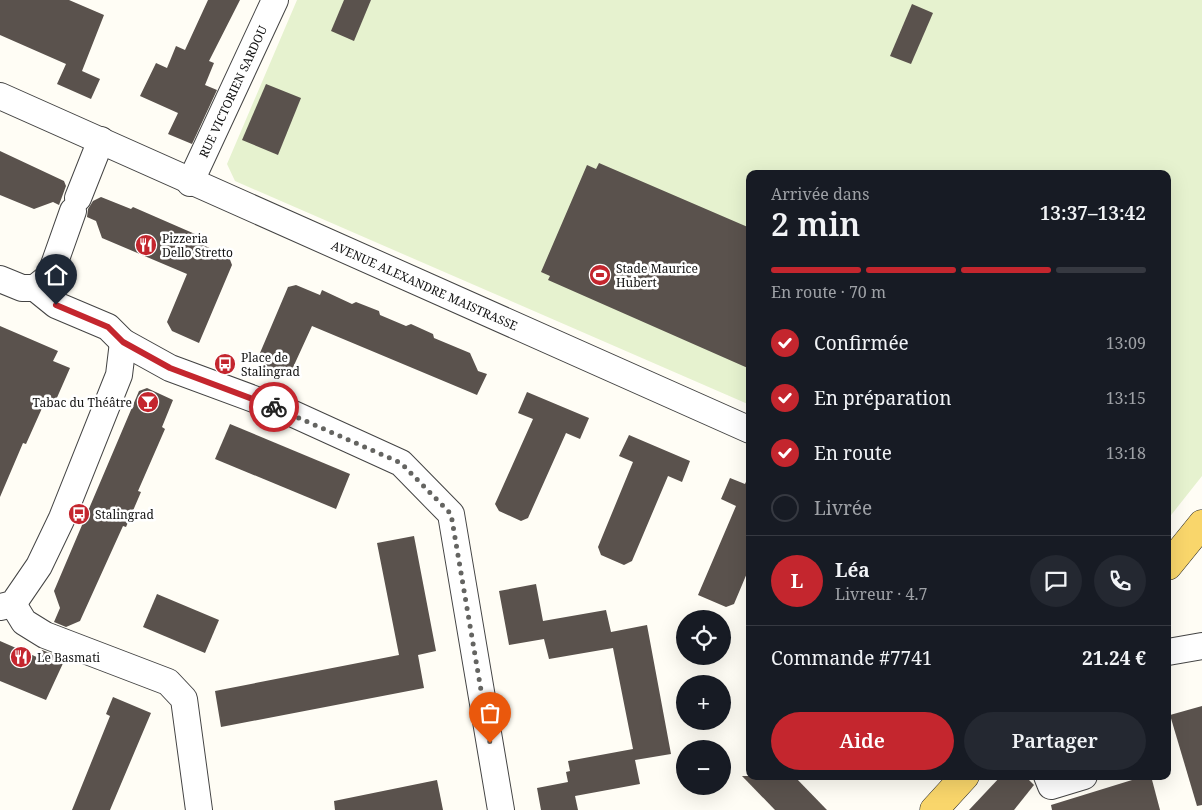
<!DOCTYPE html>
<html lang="fr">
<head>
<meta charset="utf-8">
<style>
  :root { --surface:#171b24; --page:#242831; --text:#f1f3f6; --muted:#9ea1a6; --line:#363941; --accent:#c4262e }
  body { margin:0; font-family:"Noto Serif",serif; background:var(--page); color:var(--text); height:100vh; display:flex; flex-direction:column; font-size:19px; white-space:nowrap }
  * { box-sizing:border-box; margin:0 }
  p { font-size:16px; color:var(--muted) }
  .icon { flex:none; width:28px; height:28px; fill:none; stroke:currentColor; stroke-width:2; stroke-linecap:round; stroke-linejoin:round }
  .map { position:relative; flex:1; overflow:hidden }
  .sheet { position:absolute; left:746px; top:170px; width:425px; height:610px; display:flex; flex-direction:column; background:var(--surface); border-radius:10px; box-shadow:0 5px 20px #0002 }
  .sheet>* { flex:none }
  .tools { position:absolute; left:676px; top:610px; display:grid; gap:10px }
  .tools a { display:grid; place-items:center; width:55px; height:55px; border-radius:50%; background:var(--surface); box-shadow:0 5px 20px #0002; font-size:25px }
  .pin { position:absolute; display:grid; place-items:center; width:42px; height:42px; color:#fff; margin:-51px -21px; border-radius:50% 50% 50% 0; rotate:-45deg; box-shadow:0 0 5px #0007 }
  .pin .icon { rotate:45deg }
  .courier { position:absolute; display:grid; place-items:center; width:50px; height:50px; margin:-25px; border:4px solid #c4262e; border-radius:50%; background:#fff; color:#222; box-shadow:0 1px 6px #0007 }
  .summary em { font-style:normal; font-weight:600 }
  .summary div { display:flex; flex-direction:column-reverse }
  .summary { display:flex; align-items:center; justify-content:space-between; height:85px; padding:0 25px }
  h1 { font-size:32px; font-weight:600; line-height:38px }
  .bar { display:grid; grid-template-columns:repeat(4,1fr); gap:8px 5px; align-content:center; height:60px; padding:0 25px }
  .bar i { height:6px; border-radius:4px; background:var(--line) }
  .bar .selected { background:var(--accent) }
  .bar p { grid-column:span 4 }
  .line { display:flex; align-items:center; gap:12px; padding:0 25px; border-top:1px solid var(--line) }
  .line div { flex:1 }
  .round { display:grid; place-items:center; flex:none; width:52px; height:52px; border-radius:26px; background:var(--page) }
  ol { padding:0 25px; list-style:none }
  li { display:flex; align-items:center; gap:15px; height:55px }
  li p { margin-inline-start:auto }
  li .icon { padding:5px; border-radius:50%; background:var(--accent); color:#fff; stroke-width:4 }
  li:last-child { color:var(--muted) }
  li i { width:28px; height:28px; border:2px solid var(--line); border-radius:50% }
  .primary-button { display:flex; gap:10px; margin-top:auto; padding:10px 25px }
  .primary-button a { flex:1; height:58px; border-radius:30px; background:var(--accent); color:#fff; font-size:20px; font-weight:600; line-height:58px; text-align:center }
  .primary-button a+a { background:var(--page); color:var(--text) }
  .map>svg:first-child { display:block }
  .pitch { fill:#e6f2cf }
  .building { fill:#5a524d }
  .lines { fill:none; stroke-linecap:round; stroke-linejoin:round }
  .minor-casing { stroke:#444; stroke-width:28 }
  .major-casing { stroke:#222; stroke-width:29 }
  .minor { stroke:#fff; stroke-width:26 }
  .major { stroke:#f9d66b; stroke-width:28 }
  .done { stroke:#646461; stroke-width:5; stroke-dasharray:0 9 }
  .route { stroke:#c4262e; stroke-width:6 }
  .labels { text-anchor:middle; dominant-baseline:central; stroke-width:5; stroke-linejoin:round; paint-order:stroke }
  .street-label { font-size:12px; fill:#111; stroke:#fff }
  .poi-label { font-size:12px; fill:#111; stroke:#fff; text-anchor:start }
</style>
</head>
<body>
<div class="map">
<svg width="1202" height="810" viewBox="0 0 1202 810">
  <rect width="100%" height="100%" fill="#fffdf5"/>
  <!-- pitch -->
  <path class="pitch" d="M297 0H1202V476L1168 519V174H750V405L235 181 227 164Z"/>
  <!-- building -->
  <g class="building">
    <path d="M0 0H69L104 15 82 71 100 79 91 99 57 84 66 64 0 35Z"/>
    <path d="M208 0H240L209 61 214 63 205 85 217 90 192 144 168 134 178 113 140 96 156 63 167 68 176 46 185 50Z"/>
    <path d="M344 0H371L354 41 331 31Z"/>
    <path d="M912 4 933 13 911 64 890 56Z"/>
    <path d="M266 84 301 98 278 155 242 140Z"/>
    <path d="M0 151 64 181 66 186 59 205 53 202 34 209 0 195Z"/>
    <path d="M599 163 750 228V369L548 280 550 276 541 272 587 165 596 169Z"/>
    <path d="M101 197 131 209 133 207 195 234 194 236 206 241 203 245 229 257 232 265 199 343 172 331 167 322 187 274 102 238 96 221 87 217 88 209 93 201Z"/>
    <path d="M296 285 320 295 322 290 352 304 356 302 379 311 380 315 406 326 411 324 433 334 434 338 470 353 478 371 487 374 477 395 312 326 290 374 283 378 260 369 257 360 288 287Z"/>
    <path d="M0 326 58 351 53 361 70 368 52 409 43 406 26 444 23 443 0 497Z"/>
    <path d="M147 388 173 400 162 427 165 429 138 491 141 492 126 527 123 526 80 621 66 627 54 622 60 608 54 591 139 391Z"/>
    <path d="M527 392 589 418 580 439 566 433 528 518 521 521 499 511 495 504 533 419 518 413Z"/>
    <path d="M230 424 350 474 336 509 215 459Z"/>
    <path d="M629 435 690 461 682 482 668 476 632 561 624 565 601 555 598 547 633 462 619 456Z"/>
    <path d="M750 473V566L734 604 726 607 698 595 736 506 721 499 730 478 745 484Z"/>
    <path d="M414 536 436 651 418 655 424 688 221 727 215 691 399 655 377 543Z"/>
    <path d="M536 584 543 621 606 610 611 632 647 625 671 754 635 760 640 784 575 796 578 810H541L537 788 568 782 566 772 570 771 568 761 633 749 613 648 549 659 544 639 509 645 499 591Z"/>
    <path d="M157 594 219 620 205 653 143 627Z"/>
    <path d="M0 641 39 658 42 650 65 659 46 700 0 681Z"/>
    <path d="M113 697 151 713 110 810H72L110 716 106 714Z"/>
    <path d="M1202 706V805L1197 806 1170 715Z"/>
    <path d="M742 776H794L827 810H775Z"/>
    <path d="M1001 776H1025L1034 785 1014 810H969Z"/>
    <path d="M1145 776H1151L1160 810H1052L1051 805Z"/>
    <path d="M437 780 443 810H335L334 801Z"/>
  </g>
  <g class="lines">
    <!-- minor casing -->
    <g class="minor-casing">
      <g id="minor">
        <path id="s1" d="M0 96 750 430"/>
        <path id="s2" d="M190 183 275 0"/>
        <path d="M78 198 101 140"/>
        <path d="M0 279 22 288H35L50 276 73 211"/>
        <path d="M35 288 56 305 108 327 123 342 170 368 289 412 401 463 451 514 501 810"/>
        <path d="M13 604 24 622 45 635 168 682 184 699 199 810"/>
        <path d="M0 607 13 604 39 566 62 518 119 375 123 342"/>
        <path d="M1168 652 1202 646"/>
        <path d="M1047 776 1051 786 1084 776"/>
      </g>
    </g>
    <!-- major casing -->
    <g class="major-casing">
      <g id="major">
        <path d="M1168 566 1202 524"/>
        <path d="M934 810 965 776"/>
      </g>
    </g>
    <!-- minor -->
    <use href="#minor" class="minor"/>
    <!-- major -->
    <use href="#major" class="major"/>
  </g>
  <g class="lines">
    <!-- done -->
    <path class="done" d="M274 407 401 463 451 514 490 743"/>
    <!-- route -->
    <path class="route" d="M56 305 108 327 123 342 170 368 274 407"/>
  </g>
  <!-- icons -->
  <defs>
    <g id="restaurant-disc" transform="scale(1.125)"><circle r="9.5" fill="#c4262e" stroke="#fff"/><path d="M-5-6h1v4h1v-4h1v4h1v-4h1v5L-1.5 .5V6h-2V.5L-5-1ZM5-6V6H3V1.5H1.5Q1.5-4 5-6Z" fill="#fff"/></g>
    <g id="stadium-disc" transform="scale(1.125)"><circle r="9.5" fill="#c4262e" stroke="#fff"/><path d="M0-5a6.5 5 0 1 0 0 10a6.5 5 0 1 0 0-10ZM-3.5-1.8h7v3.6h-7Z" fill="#fff"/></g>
    <g id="bus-disc" transform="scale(1.125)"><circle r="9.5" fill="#c4262e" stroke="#fff"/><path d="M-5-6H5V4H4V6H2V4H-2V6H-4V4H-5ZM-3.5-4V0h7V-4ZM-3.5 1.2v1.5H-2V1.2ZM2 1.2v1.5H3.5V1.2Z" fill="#fff"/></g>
    <g id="bar-disc" transform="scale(1.125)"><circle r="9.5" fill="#c4262e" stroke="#fff"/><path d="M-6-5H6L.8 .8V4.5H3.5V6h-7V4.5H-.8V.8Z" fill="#fff"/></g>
  </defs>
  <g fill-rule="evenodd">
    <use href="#restaurant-disc" x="146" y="245"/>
    <use href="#stadium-disc" x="600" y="275"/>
    <use href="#bus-disc" x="225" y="364"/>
    <use href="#bar-disc" x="148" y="402"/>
    <use href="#bus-disc" x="79" y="514"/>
    <use href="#restaurant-disc" x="21" y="657"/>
  </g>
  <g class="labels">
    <!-- street labels -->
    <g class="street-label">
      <text stroke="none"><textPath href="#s2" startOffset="101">RUE VICTORIEN SARDOU</textPath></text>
      <text stroke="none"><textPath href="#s1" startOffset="465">AVENUE ALEXANDRE MAISTRASSE</textPath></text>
    </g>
    <!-- poi labels -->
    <g class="poi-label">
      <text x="162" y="238">Pizzeria<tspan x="162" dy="14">Dello Stretto</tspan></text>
      <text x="616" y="268">Stade Maurice<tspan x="616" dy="14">Hubert</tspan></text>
      <text x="241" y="357">Place de<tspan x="241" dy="14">Stalingrad</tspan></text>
      <text x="132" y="402" text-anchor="end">Tabac du Théâtre</text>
      <text x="95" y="514">Stalingrad</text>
      <text x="37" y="657">Le Basmati</text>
    </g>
  </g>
</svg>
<div class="tools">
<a><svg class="icon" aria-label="locate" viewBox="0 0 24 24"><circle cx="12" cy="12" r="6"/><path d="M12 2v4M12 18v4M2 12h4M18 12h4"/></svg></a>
<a>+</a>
<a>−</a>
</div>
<div class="pin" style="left:490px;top:743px;background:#ea580c"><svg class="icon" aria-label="bag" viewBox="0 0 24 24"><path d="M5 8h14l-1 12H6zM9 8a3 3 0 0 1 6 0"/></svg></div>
<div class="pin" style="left:56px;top:305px;background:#1f2937"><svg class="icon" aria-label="home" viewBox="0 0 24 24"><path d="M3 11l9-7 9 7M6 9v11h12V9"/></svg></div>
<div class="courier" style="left:274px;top:407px"><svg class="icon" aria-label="bike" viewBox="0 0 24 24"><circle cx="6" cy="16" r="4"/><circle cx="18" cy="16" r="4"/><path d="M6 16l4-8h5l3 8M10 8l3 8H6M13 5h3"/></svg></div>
<section class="sheet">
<div class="summary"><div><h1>2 min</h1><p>Arrivée dans</p></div><em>13:37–13:42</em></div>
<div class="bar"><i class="selected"></i><i class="selected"></i><i class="selected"></i><i></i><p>En route · 70 m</p></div>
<ol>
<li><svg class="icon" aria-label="check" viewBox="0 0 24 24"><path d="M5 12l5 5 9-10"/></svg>Confirmée<p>13:09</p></li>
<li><svg class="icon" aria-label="check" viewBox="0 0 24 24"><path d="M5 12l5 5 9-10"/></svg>En préparation<p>13:15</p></li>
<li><svg class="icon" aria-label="check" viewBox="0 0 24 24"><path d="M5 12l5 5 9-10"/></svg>En route<p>13:18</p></li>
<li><i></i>Livrée</li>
</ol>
<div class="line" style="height:90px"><b class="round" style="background:var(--accent);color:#fff">L</b><div><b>Léa</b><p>Livreur · 4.7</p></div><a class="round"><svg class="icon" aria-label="chat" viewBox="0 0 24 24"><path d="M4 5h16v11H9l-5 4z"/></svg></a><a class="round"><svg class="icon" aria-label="phone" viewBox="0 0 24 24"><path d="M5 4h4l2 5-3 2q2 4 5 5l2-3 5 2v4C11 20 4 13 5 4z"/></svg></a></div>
<div class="line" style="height:65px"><div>Commande #7741</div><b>21.24 €</b></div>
<div class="primary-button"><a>Aide</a><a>Partager</a></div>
</section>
</div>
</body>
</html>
